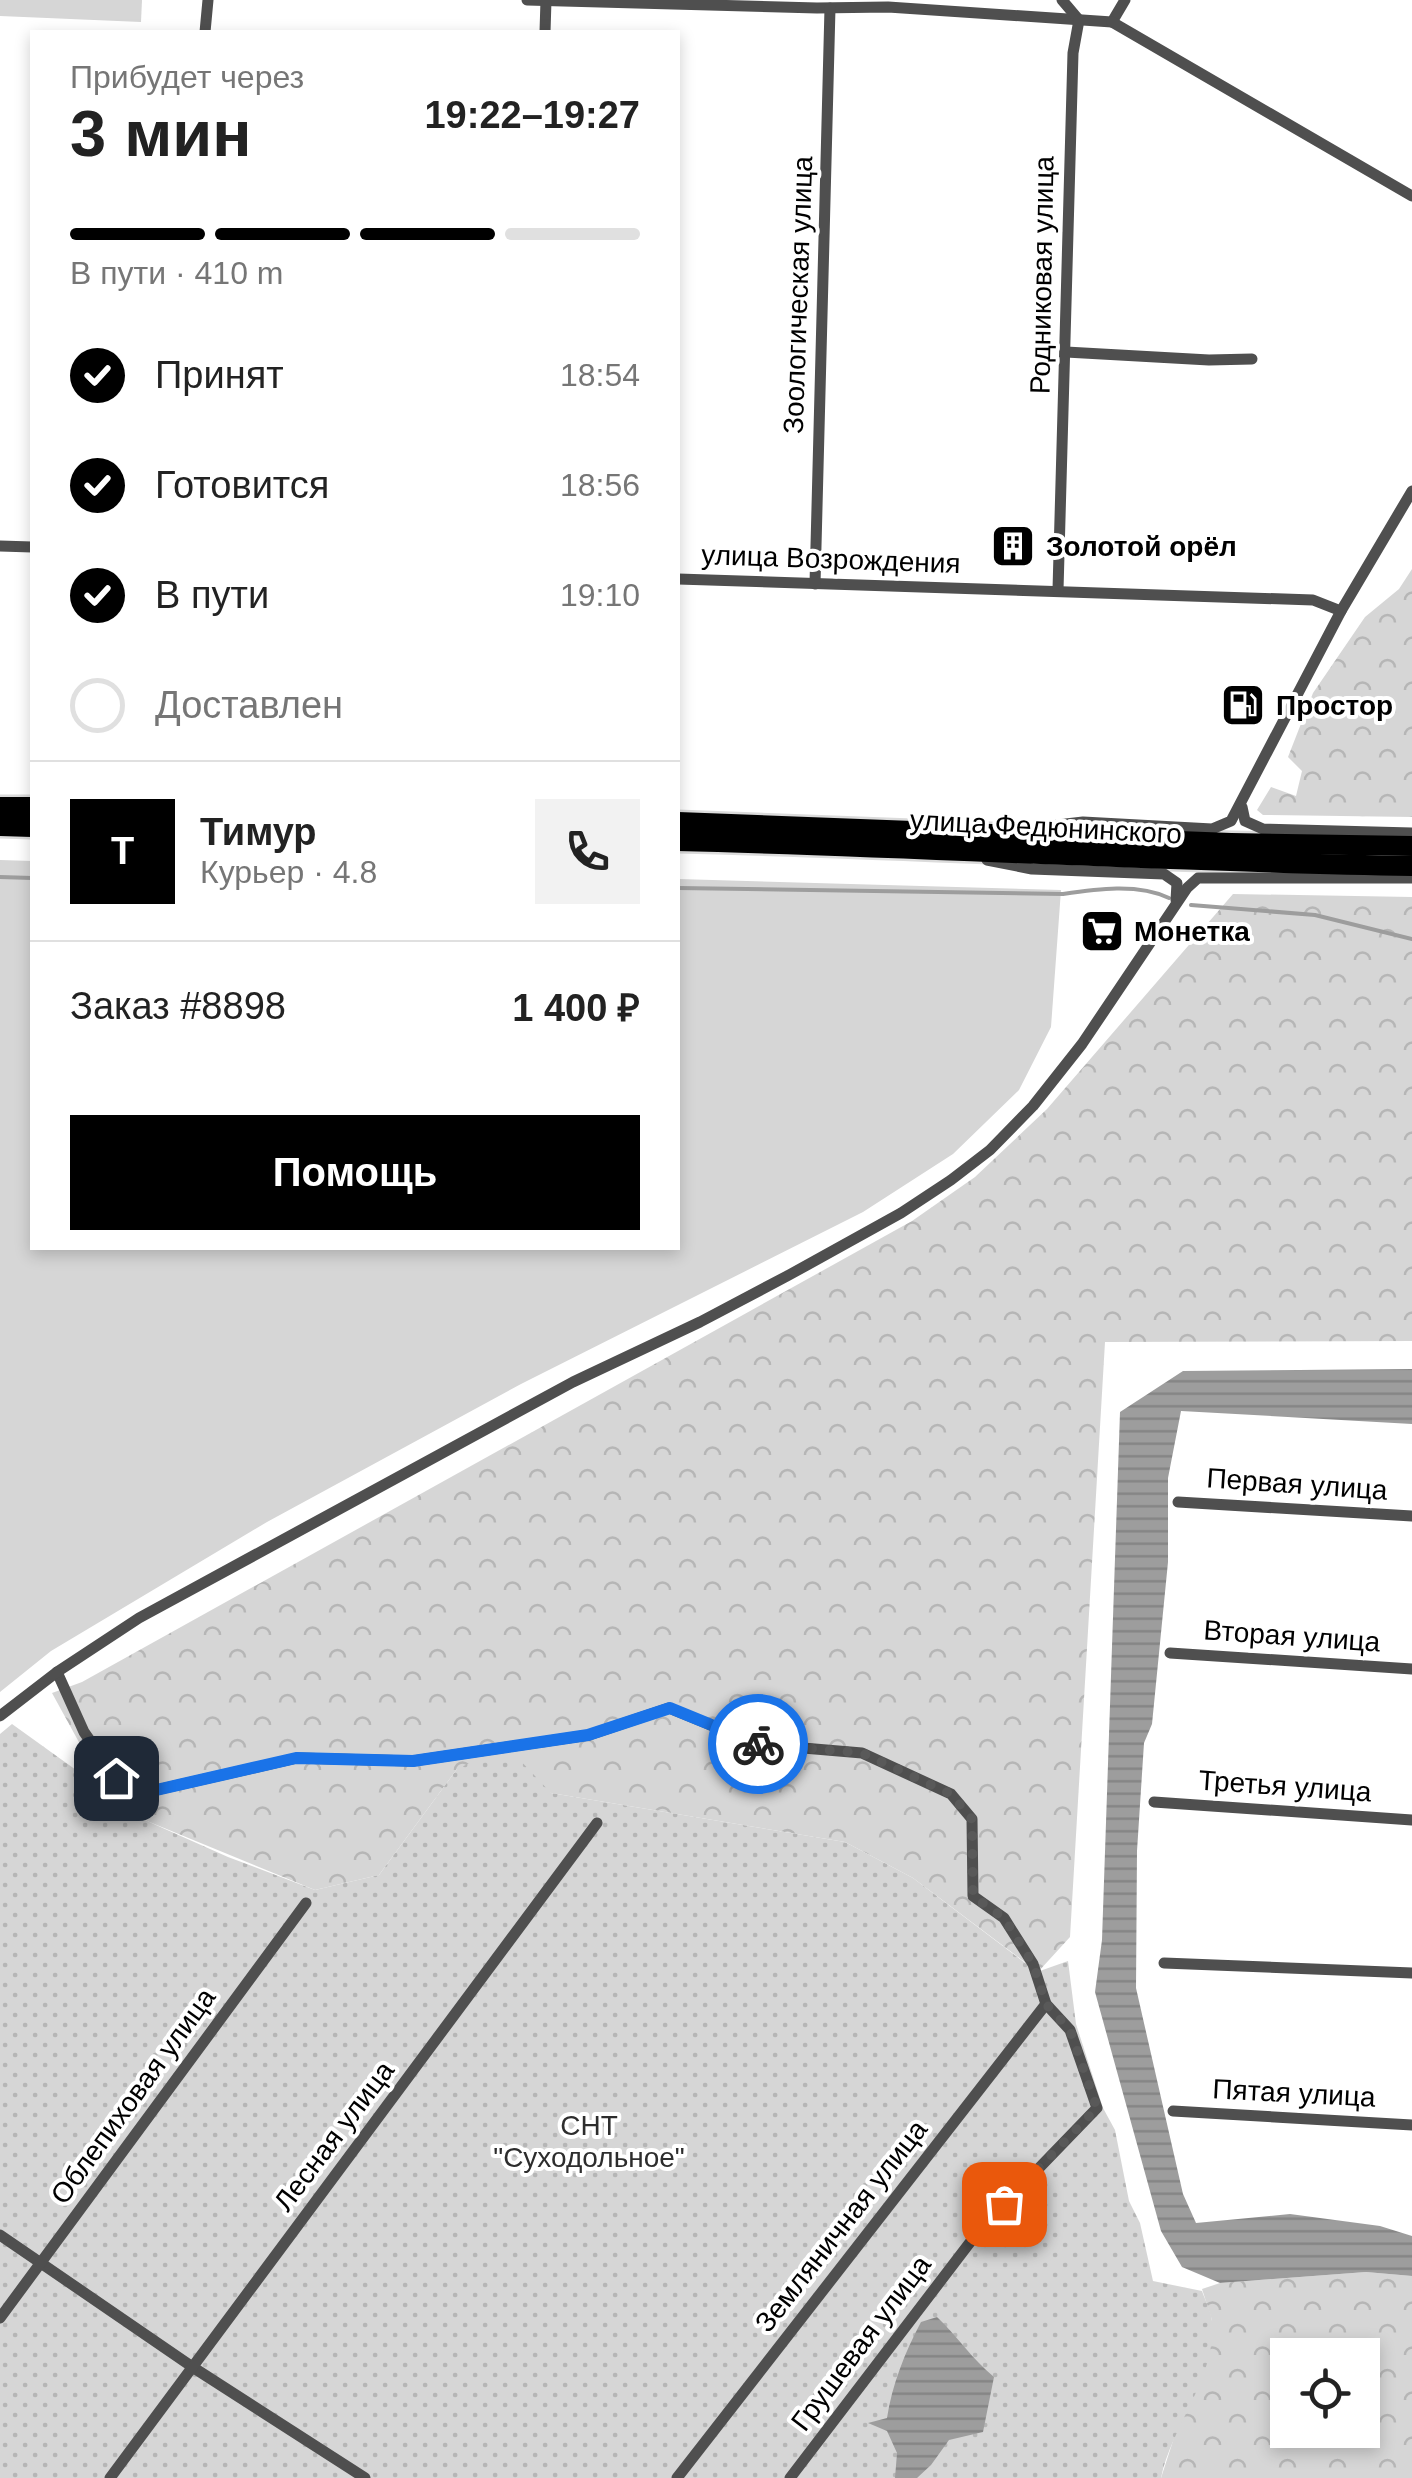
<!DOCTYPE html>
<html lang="ru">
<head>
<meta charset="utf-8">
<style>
  :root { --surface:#fff; --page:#f2f2f2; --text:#222; --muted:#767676; --line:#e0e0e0; --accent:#000 }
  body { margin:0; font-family:Helvetica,sans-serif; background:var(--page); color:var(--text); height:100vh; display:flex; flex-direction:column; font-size:38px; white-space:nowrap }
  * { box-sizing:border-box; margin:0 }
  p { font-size:32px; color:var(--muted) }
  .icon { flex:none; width:55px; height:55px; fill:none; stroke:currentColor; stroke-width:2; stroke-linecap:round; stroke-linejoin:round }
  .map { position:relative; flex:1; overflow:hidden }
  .sheet { position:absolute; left:30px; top:30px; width:650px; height:1220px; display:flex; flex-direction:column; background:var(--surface); border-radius:0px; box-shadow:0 5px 15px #0003 }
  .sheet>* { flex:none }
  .buttons { position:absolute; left:1270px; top:2338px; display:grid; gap:20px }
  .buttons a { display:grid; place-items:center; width:110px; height:110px; border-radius:0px; background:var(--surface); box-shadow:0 5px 15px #0003; font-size:50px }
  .pin { position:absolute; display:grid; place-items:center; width:85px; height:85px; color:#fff; margin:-42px; border-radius:20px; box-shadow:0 5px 15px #0006 }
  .courier { position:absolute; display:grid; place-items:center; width:100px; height:100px; margin:-50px; border:8px solid #1a73e8; border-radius:50%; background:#fff; color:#222; box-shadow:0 2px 12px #0007 }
  .headline em { font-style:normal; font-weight:600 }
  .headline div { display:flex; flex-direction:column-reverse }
  .headline { display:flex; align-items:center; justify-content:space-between; height:170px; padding:0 40px }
  h1 { font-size:65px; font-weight:600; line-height:75px }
  .bar { display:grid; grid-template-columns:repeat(4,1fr); gap:15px 10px; align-content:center; height:120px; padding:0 40px }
  .bar i { height:12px; border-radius:8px; background:var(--line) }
  .bar .selected { background:var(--accent) }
  .bar p { grid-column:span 4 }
  .line { display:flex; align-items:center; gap:25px; padding:0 40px; border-top:2px solid var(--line) }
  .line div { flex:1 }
  .round { display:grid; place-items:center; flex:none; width:105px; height:105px; border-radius:0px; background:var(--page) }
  ol { padding:0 40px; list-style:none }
  li { display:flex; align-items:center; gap:30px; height:110px }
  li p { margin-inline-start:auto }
  li .icon { padding:10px; border-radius:50%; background:var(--accent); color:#fff; stroke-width:4 }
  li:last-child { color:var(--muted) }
  li i { width:55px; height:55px; border:5px solid var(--line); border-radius:50% }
  .button { display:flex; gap:20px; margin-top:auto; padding:20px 40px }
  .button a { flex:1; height:115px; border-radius:0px; background:var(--accent); color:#fff; font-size:40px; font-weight:600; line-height:115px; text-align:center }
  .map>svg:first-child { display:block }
  .grass { fill:#d6d6d6 }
  .forest { fill:url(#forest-crowns); fill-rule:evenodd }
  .garden { fill:url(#garden-dots) }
  .water { fill:url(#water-rules) }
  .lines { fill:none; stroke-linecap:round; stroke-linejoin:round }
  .stream { stroke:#9d9d9d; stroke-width:4 }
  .trunk-casing { stroke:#dbdbdb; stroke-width:25 }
  .minor { stroke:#4f4f4f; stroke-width:11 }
  .trunk { stroke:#000; stroke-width:20 }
  .done { stroke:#595959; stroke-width:10; stroke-dasharray:0 18 }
  .route { stroke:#1a73e8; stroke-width:12 }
  .labels { text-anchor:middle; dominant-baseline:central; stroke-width:8; stroke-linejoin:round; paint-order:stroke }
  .street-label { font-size:28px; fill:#000; stroke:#fff }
  .poi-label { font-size:28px; font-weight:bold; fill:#000; stroke:#fff; text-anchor:start }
  .park-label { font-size:28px; fill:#2d2d2d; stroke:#fff }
</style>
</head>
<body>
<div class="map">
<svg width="1412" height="2478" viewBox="0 0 1412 2478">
  <defs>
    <pattern id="forest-crowns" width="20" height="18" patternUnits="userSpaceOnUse" patternTransform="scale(2.5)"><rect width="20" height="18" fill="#d6d6d6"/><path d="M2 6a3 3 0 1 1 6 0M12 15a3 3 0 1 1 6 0" fill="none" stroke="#b6b6b6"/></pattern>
    <pattern id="garden-dots" width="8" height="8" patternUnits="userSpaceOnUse" patternTransform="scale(2.5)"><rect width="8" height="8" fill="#d6d6d6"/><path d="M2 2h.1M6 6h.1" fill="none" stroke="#b6b6b6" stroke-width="1.8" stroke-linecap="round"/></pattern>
    <pattern id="water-rules" width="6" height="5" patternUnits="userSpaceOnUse" patternTransform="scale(2.5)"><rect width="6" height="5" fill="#9d9d9d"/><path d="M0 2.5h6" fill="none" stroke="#858585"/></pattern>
  </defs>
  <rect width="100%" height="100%" fill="#fff"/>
  <!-- grass -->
  <g class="grass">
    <path d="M0 0H142L141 22 0 16Z"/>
    <path d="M0 860 32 861V1248H678V879L1061 890 1051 1027 1019 1090 953 1154 863 1212 521 1384 267 1522 51 1651 0 1692Z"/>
  </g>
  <!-- forest -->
  <g class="forest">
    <path d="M1412 569V817L1263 815 1257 810 1271 787 1296 796 1302 771 1288 757 1313 693 1365 617 1399 589Z"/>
    <path d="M1233 894 1412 897V1341L1105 1342 1070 1937 1038 1972 913 1878 845 1842 551 1793 457 1769 379 1875 315 1890 147 1821 92 1766 52 1693 82 1682 912 1221 975 1177 1047 1109Z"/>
    <path d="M1366 2272 1412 2276V2478H1161L1212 2320 1202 2289 1220 2283ZM1288 2355H1362V2430H1288Z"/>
  </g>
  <!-- garden -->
  <path class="garden" d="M12 1724 147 1821 228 1857 315 1890 379 1875 457 1769 470 1763 518 1758 551 1793 845 1842 913 1878 1037 1972 1068 1961 1076 2024 1103 2108 1115 2130 1129 2201 1140 2223 1153 2281 1202 2291C1205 2300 1211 2311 1212 2321 1217 2376 1172 2425 1161 2478H0V1734Z"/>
  <!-- water -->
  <g class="water">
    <path d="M1412 1369V1424L1181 1411 1168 1478V1562L1152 1724 1144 1743 1137 1851 1136 1988 1183 2194 1196 2223 1290 2214 1380 2226 1412 2236V2276L1366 2272 1220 2283 1182 2267 1161 2231 1095 1992 1102 1940 1120 1412 1183 1371Z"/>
    <path d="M937 2317C958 2337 972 2359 994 2377L983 2432 949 2440 931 2465 917 2478H895L897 2453 887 2431 868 2423 887 2418C892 2385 905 2352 921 2322Z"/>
  </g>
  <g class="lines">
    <!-- stream -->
    <g class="stream">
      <path d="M0 877 32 878"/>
      <path d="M678 888 1063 894C1096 889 1138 883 1169 898"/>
      <path d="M1191 905 1315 915 1412 939"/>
    </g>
    <!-- trunk casing -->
    <g class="trunk-casing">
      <g id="trunk">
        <path d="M0 807H32"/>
        <path d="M678 822 1231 843 1412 846"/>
        <path d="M0 826 32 827"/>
        <path d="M678 841C922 847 1167 862 1412 866"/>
      </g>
    </g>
    <!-- minor -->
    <g class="minor">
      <path d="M527 0 817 8 888 7 1112 22 1125 0"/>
      <path d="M1062 0 1079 20"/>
      <path d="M1112 22 1412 196"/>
      <path d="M205 32 208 0"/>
      <path d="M545 32 546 0"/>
      <path d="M1066 352 1209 360 1252 359"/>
      <path d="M0 546 32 547"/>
      <path d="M678 579 1313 600 1341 611"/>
      <path d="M815 584 830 8"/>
      <path d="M1058 590 1073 53 1079 20"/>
      <path d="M1242 807 1245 821 1263 829 1412 833"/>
      <path d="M1040 827 1083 822 1212 829 1231 821 1341 611 1412 491"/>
      <path d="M987 860 1032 869 1164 874 1177 883 1176 900"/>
      <path d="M1178 1502 1412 1516"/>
      <path d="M1170 1653 1412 1669"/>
      <path d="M57 1672 84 1732 116 1778 152 1791 297 1758 413 1761 589 1735 669 1708 757 1744 862 1753 951 1794 972 1819 973 1896 1004 1918 1033 1964 1046 2004 1070 2030 1097 2108 981 2228 790 2478"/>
      <path d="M0 1716 57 1672 139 1618 573 1382 700 1322 789 1275 901 1213 951 1180 990 1150 1033 1106 1082 1044 1187 888 1198 878H1412"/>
      <path d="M1154 1802 1412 1820"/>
      <path d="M1164 1963 1412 1973"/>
      <path d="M1173 2111 1412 2125"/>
      <path d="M0 2235 194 2368 365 2478"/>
      <path d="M0 2318 306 1903"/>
      <path d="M110 2478 597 1823"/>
      <path d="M677 2478 1046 2004"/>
    </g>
    <!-- trunk -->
    <use href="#trunk" class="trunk"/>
  </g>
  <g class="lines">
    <!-- done -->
    <path class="done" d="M758 1744 862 1753 951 1794 972 1819 973 1896 1004 1918 1033 1964 1046 2004 1070 2030 1097 2108 1004 2204"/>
    <!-- route -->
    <path class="route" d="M116 1778 152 1791 296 1758 413 1761 588 1735 670 1708 758 1744"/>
  </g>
  <!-- icons -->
  <defs>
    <g id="building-square" transform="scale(2.25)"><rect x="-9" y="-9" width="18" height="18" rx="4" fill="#000" stroke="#fff"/><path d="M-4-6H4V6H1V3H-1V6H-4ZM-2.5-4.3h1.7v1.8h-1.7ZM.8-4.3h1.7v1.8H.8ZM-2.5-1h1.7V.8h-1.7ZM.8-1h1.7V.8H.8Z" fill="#fff"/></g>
    <g id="fuel-square" transform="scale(2.25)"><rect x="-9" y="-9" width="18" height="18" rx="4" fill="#000" stroke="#fff"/><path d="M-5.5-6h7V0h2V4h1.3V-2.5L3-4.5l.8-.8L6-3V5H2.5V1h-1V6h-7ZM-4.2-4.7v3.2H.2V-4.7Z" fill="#fff"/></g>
    <g id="supermarket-square" transform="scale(2.25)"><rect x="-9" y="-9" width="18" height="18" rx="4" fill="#000" stroke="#fff"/><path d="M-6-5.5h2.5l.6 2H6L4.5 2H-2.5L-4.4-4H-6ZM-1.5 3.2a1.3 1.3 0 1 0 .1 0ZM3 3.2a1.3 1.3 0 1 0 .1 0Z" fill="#fff"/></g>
  </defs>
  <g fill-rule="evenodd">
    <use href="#building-square" x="1013" y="546"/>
    <use href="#fuel-square" x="1243" y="705"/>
    <use href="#supermarket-square" x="1102" y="931"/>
  </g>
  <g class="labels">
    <!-- street labels -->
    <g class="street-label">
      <text transform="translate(1042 275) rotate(-89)">Родниковая улица</text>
      <text transform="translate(798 295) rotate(-88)">Зоологическая улица</text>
      <text transform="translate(831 559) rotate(2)">улица Возрождения</text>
      <text transform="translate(1046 827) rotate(3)">улица Федюнинского</text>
      <text transform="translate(1297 1484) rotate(4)">Первая улица</text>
      <text transform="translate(1292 1636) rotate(4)">Вторая улица</text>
      <text transform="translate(1285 1786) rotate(4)">Третья улица</text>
      <text transform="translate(1294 2093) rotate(3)">Пятая улица</text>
      <text transform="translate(133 2096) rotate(-54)">Облепиховая улица</text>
      <text transform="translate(334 2136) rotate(-53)">Лесная улица</text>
      <text transform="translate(841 2226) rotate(-52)">Земляничная улица</text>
      <text transform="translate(861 2343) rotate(-53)">Грушевая улица</text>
    </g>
    <!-- poi labels -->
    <g class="poi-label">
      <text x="1046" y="546">Золотой орёл</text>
      <text x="1276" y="705">Простор</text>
      <text x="1134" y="931">Монетка</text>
    </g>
    <!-- park labels -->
    <g class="park-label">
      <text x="589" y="2125">СНТ<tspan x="589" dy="32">"Суходольное"</tspan></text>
    </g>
  </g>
</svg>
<div class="buttons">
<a><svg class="icon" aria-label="locate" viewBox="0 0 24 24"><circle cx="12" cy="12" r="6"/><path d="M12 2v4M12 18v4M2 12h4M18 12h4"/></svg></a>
</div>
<div class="pin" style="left:1004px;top:2204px;background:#ea580c"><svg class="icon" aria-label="bag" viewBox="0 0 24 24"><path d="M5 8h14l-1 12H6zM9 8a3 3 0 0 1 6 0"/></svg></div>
<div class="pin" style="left:116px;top:1778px;background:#1f2937"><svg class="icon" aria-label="home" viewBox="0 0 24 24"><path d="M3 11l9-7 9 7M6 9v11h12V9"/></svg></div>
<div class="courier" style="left:758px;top:1744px"><svg class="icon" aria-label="bike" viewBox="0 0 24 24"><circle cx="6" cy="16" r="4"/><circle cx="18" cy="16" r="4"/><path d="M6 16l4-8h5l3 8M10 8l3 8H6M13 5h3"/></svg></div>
<section class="sheet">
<div class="headline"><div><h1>3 мин</h1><p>Прибудет через</p></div><em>19:22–19:27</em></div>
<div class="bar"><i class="selected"></i><i class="selected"></i><i class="selected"></i><i></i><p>В пути · 410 m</p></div>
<ol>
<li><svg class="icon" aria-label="check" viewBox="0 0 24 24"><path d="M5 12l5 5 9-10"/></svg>Принят<p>18:54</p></li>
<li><svg class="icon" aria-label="check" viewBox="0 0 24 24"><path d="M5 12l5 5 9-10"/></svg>Готовится<p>18:56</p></li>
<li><svg class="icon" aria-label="check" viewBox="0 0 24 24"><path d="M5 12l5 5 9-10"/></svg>В пути<p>19:10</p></li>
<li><i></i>Доставлен</li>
</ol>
<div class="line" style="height:180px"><b class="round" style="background:var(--accent);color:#fff">Т</b><div><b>Тимур</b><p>Курьер · 4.8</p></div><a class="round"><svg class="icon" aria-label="phone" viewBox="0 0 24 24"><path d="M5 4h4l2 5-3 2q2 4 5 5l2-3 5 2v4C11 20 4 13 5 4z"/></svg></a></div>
<div class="line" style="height:130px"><div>Заказ #8898</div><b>1 400 ₽</b></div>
<div class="button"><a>Помощь</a></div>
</section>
</div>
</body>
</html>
